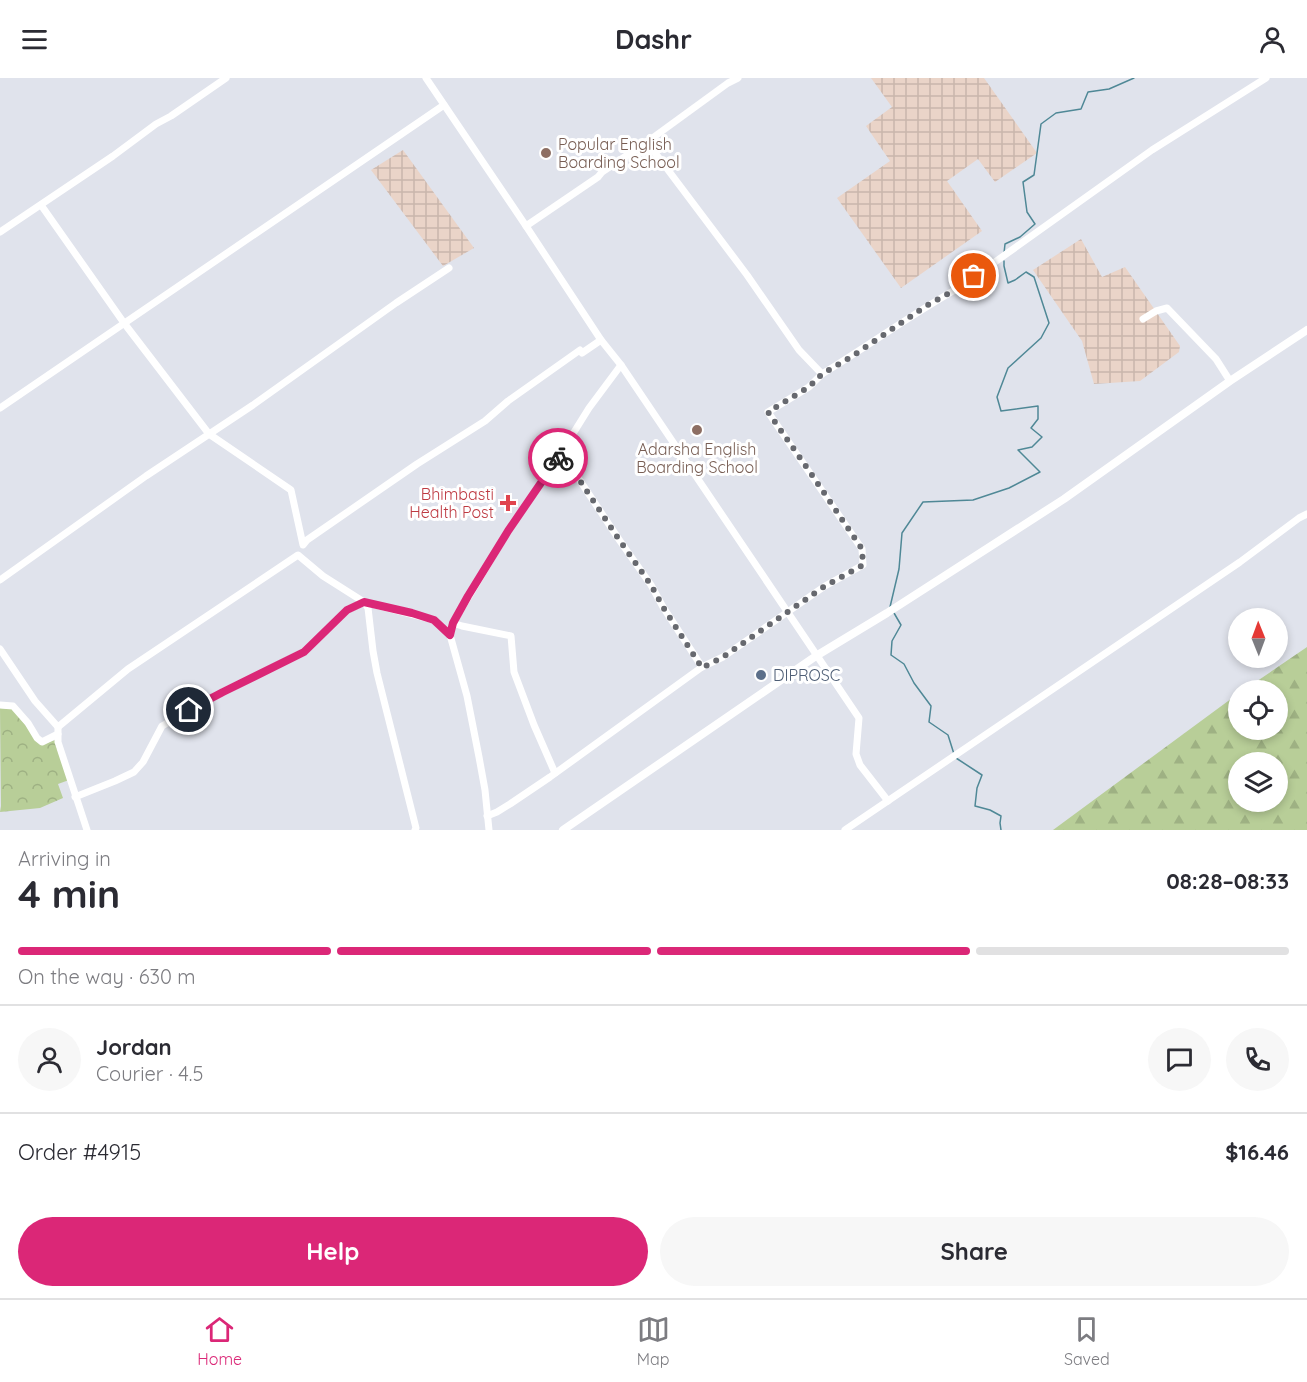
<!DOCTYPE html>
<html lang="en">
<head>
<meta charset="utf-8">
<style>
  :root { --surface:#fff; --page:#f7f7f7; --text:#2b2b33; --muted:#7c7c81; --line:#e1e1e2; --accent:#db2777 }
  body { margin:0; font-family:Quicksand,sans-serif; background:var(--page); color:var(--text); height:100vh; display:flex; flex-direction:column; font-size:22px; white-space:nowrap }
  * { box-sizing:border-box; margin:0 }
  p { font-size:20px; color:var(--muted) }
  .icon { flex:none; width:33px; height:33px; fill:none; stroke:currentColor; stroke-width:2; stroke-linecap:round; stroke-linejoin:round }
  .map { position:relative; height:752px; overflow:hidden }
  .side { display:flex; flex-direction:column; background:var(--surface); flex:1 }
  .side>* { flex:none }
  .needle { width:39px; rotate:359deg }
  .tools { position:absolute; left:1228px; top:530px; display:grid; gap:12px }
  .tools a { display:grid; place-items:center; width:60px; height:60px; border-radius:50%; background:var(--surface); box-shadow:0 3px 9px #0003; font-size:30px }
  .pin { position:absolute; display:grid; place-items:center; width:51px; height:51px; color:#fff; margin:-26px; border:3px solid #fff; border-radius:50%; box-shadow:0 2px 6px #0007 }
  .courier { position:absolute; display:grid; place-items:center; width:60px; height:60px; margin:-30px; border:4px solid #db2777; border-radius:50%; background:#fff; color:#222; box-shadow:0 2px 8px #0007 }
  .overview em { font-style:normal; font-weight:700 }
  .overview div { display:flex; flex-direction:column-reverse }
  .overview { display:flex; align-items:center; justify-content:space-between; height:102px; padding:0 18px }
  h1 { font-size:39px; font-weight:700; line-height:45px }
  .bar { display:grid; grid-template-columns:repeat(4,1fr); gap:9px 6px; align-content:center; height:72px; padding:0 18px }
  .bar i { height:8px; border-radius:4px; background:var(--line) }
  .bar .on { background:var(--accent) }
  .bar p { grid-column:span 4 }
  .line { display:flex; align-items:center; gap:15px; padding:0 18px; border-top:2px solid var(--line) }
  .line div { flex:1 }
  .round { display:grid; place-items:center; flex:none; width:63px; height:63px; border-radius:32px; background:var(--page) }
  .button { display:flex; gap:12px; margin-top:auto; padding:12px 18px }
  .button a { flex:1; height:69px; border-radius:36px; background:var(--accent); color:#fff; font-size:24px; font-weight:700; line-height:69px; text-align:center }
  .button a+a { background:var(--page); color:var(--text) }
  header { display:flex; justify-content:space-between; align-items:center; height:78px; padding:0 18px; background:var(--surface); font-size:27px; font-weight:700 }
  .tab-bar { display:flex; justify-content:space-around; align-items:center; height:84px; border-top:2px solid var(--line); background:var(--surface); font-size:16px; color:var(--muted) }
  .tab-bar a { display:grid; justify-items:center; gap:3px }
  .tab-bar .on { color:var(--accent) }
  .map>svg:first-child { display:block }
  .industrial { fill:url(#industrial-grid) }
  .forest { fill:url(#forest-firs); fill-rule:evenodd }
  .park { fill:url(#park-crowns) }
  .lines { fill:none; stroke-linecap:round; stroke-linejoin:round }
  .stream { stroke:#4f8896; stroke-width:1.5 }
  .minor { stroke:#fff; stroke-width:7 }
  .major { stroke:#fff; stroke-width:8 }
  .done { stroke:#67696f; stroke-width:6; stroke-dasharray:0 10.8 }
  .route { stroke:#db2777; stroke-width:8 }
  .education-dot { fill:#8d6e63; stroke:#fff; stroke-width:2 }
  .health-dot { fill:#e0444e; stroke:#fff; stroke-width:2 }
  .service-dot { fill:#5c6f8a; stroke:#fff; stroke-width:2 }
  .labels { text-anchor:middle; dominant-baseline:central; stroke-width:6; stroke-linejoin:round; paint-order:stroke }
  .education-label { font-size:16px; fill:#785e54; stroke:#fff; text-anchor:start }
  .health-label { font-size:16px; fill:#be3a42; stroke:#fff; text-anchor:end }
  .service-label { font-size:16px; fill:#4e5e75; stroke:#fff; text-anchor:start }
</style>
</head>
<body>
<header><svg class="icon" aria-label="menu" viewBox="0 0 24 24"><path d="M4 6h16M4 12h16M4 18h16"/></svg>Dashr<svg class="icon" aria-label="person" viewBox="0 0 24 24"><circle cx="12" cy="8" r="4"/><path d="M4 21q1-7 8-7t8 7"/></svg></header>
<div class="map">
<svg width="1307" height="752" viewBox="0 0 1307 752">
  <defs>
    <pattern id="industrial-grid" width="8" height="8" patternUnits="userSpaceOnUse" patternTransform="scale(1.5)"><rect width="8" height="8" fill="#ead4c8"/><path d="M0 4h8M4 0v8" fill="none" stroke="#c9b6ac"/></pattern>
    <pattern id="forest-firs" width="22" height="20" patternUnits="userSpaceOnUse" patternTransform="scale(1.5)"><rect width="22" height="20" fill="#b8ce98"/><path d="M5 1l3.5 6h-7zM16 11l3.5 6h-7z" fill="#9eb183"/></pattern>
    <pattern id="park-crowns" width="20" height="18" patternUnits="userSpaceOnUse" patternTransform="scale(1.5)"><rect width="20" height="18" fill="#b8ce98"/><path d="M2 6a3 3 0 1 1 6 0M12 15a3 3 0 1 1 6 0" fill="none" stroke="#9eb183"/></pattern>
  </defs>
  <rect width="100%" height="100%" fill="#e0e3ec"/>
  <!-- industrial -->
  <g class="industrial">
    <path d="M871 0H984L1037 75 995 104 978 81 947 103 982 153 901 210 837 120 890 83 866 48 892 29Z"/>
    <path d="M403 72 474 170 443 188 371 92Z"/>
    <path d="M1081 161 1102 199 1125 189 1180 268 1179 274 1140 303 1094 306 1082 263 1033 192Z"/>
  </g>
  <!-- forest -->
  <path class="forest" d="M1307 569V752H1053L1239 615V651H1278V612H1244ZM1239 684H1278V723H1239Z"/>
  <!-- park -->
  <path class="park" d="M0 630 13 631 41 667 55 662 69 702 58 706 63 720 40 730 0 734 1 728Z"/>
  <g class="lines">
    <!-- stream -->
    <g class="stream">
      <path d="M1004 175 1005 166 1020 159 1035 146 1027 134 1023 104 1034 97 1041 46 1056 35 1081 31 1088 14 1109 11 1134 0"/>
      <path d="M890 529 899 491 902 455 923 424 973 422 1009 410 1040 394 1018 372 1032 369 1042 359 1031 350 1038 341V328L1001 333 997 319 1008 290 1041 260 1049 245 1034 199 1026 194 1015 202 1008 205 1004 188V183"/>
      <path d="M894 535 901 547 892 563 891 577 904 586 914 605 931 628 929 644 948 657 954 676"/>
      <path d="M956 680 982 697 977 710 975 728 990 732 1001 738 1000 745 1001 752"/>
    </g>
    <!-- minor -->
    <g class="minor">
      <path d="M426 0 526 148 601 262 621 287 859 640 856 676 860 687 888 723"/>
      <path d="M41 127 124 245 209 356 291 412 303 467 307 462 417 386 485 343 508 323 580 272 582 275 601 262"/>
      <path d="M526 148 598 99 602 94 647 64 728 5 738 0"/>
      <path d="M0 154 113 78 156 46 171 38 226 0"/>
      <path d="M1143 241 1156 233 1167 230 1216 281 1230 303"/>
      <path d="M822 296C868 268 912 236 960 209L1152 72 1266 0"/>
      <path d="M0 330 444 27"/>
      <path d="M561 374 620 463 651 507 663 529 702 589"/>
      <path d="M0 502 146 398 253 327 396 225 449 190"/>
      <path d="M453 545 462 548 511 558 514 594 534 647 555 695"/>
      <path d="M0 571 35 623 58 649V664L87 752"/>
      <path d="M0 627 13 628 28 645 37 660 42 664 58 656"/>
      <path d="M58 649 128 591 298 477 323 498 364 524 434 542 450 557"/>
      <path d="M75 719 115 703 134 694 143 684 162 648 223 614 304 574 347 532 364 524 368 530 373 573 377 595 416 750 415 752"/>
      <path d="M487 738 497 734 510 726 550 699 702 589 723 579 825 508 863 487 862 471 768 334 809 309 822 296 799 272 747 197 647 64"/>
      <path d="M489 752 485 712 479 679 467 618 450 557 453 545 508 453 556 383 589 330 621 287"/>
      <path d="M845 752 1240 484 1299 440 1307 436"/>
    </g>
    <!-- major -->
    <path class="major" d="M563 752 816 578 887 535 1064 421 1230 303 1307 252"/>
  </g>
  <g class="lines">
    <!-- done -->
    <path class="done" d="M558 380 561 374 620 463 651 507 663 529 702 590 723 579 825 508 863 487 862 471 812 397 768 334 809 309 822 296 851 279 926 228 960 209 974 198"/>
    <!-- route -->
    <path class="route" d="M189 632 223 614 304 574 347 532 364 524 412 535 434 542 450 557 453 545 468 518 508 453 558 380"/>
  </g>
  <!-- markers -->
  <g class="education-dot">
    <circle cx="546" cy="75" r="6"/>
    <circle cx="697" cy="352" r="6"/>
  </g>
  <path class="health-dot" d="M505 416h6v6h6v6h-6v6h-6v-6h-6v-6h6z"/>
  <circle class="service-dot" cx="761" cy="597" r="6"/>
  <g class="labels">
    <!-- education labels -->
    <g class="education-label">
      <text x="558" y="66">Popular English<tspan x="558" dy="18">Boarding School</tspan></text>
      <text x="697" y="371" text-anchor="middle">Adarsha English<tspan x="697" dy="18">Boarding School</tspan></text>
    </g>
    <!-- health labels -->
    <g class="health-label">
      <text x="494" y="416">Bhimbasti<tspan x="494" dy="18">Health Post</tspan></text>
    </g>
    <!-- service labels -->
    <g class="service-label">
      <text x="773" y="597">DIPROSC</text>
    </g>
  </g>
</svg>
<div class="tools">
<a><svg class="needle" viewBox="-14 -14 28 28"><path d="M0-13l5 13h-10z" fill="#e53935"/><path d="M0 13l5-13h-10z" fill="#7c7c81"/></svg></a>
<a><svg class="icon" aria-label="locate" viewBox="0 0 24 24"><circle cx="12" cy="12" r="6"/><path d="M12 2v4M12 18v4M2 12h4M18 12h4"/></svg></a>
<a><svg class="icon" aria-label="layers" viewBox="0 0 24 24"><path d="M12 4l9 5-9 5-9-5zM3 14l9 5 9-5"/></svg></a>
</div>
<div class="pin" style="left:974px;top:198px;background:#ea580c"><svg class="icon" aria-label="bag" viewBox="0 0 24 24"><path d="M5 8h14l-1 12H6zM9 8a3 3 0 0 1 6 0"/></svg></div>
<div class="pin" style="left:189px;top:632px;background:#1f2937"><svg class="icon" aria-label="home" viewBox="0 0 24 24"><path d="M3 11l9-7 9 7M6 9v11h12V9"/></svg></div>
<div class="courier" style="left:558px;top:380px"><svg class="icon" aria-label="bike" viewBox="0 0 24 24"><circle cx="6" cy="16" r="4"/><circle cx="18" cy="16" r="4"/><path d="M6 16l4-8h5l3 8M10 8l3 8H6M13 5h3"/></svg></div>
</div>
<section class="side">
<div class="overview"><div><h1>4 min</h1><p>Arriving in</p></div><em>08:28–08:33</em></div>
<div class="bar"><i class="on"></i><i class="on"></i><i class="on"></i><i></i><p>On the way · 630 m</p></div>
<div class="line" style="height:108px"><a class="round"><svg class="icon" aria-label="person" viewBox="0 0 24 24"><circle cx="12" cy="8" r="4"/><path d="M4 21q1-7 8-7t8 7"/></svg></a><div><b>Jordan</b><p>Courier · 4.5</p></div><a class="round"><svg class="icon" aria-label="chat" viewBox="0 0 24 24"><path d="M4 5h16v11H9l-5 4z"/></svg></a><a class="round"><svg class="icon" aria-label="phone" viewBox="0 0 24 24"><path d="M5 4h4l2 5-3 2q2 4 5 5l2-3 5 2v4C11 20 4 13 5 4z"/></svg></a></div>
<div class="line" style="height:78px"><div>Order #4915</div><b>$16.46</b></div>
<div class="button"><a>Help</a><a>Share</a></div>
</section>
<nav class="tab-bar">
<a class="on"><svg class="icon" aria-label="home" viewBox="0 0 24 24"><path d="M3 11l9-7 9 7M6 9v11h12V9"/></svg>Home</a>
<a><svg class="icon" aria-label="map" viewBox="0 0 24 24"><path d="M3 6l6-2 6 2 6-2v14l-6 2-6-2-6 2zM9 4v14M15 6v14"/></svg>Map</a>
<a><svg class="icon" aria-label="saved" viewBox="0 0 24 24"><path d="M7 4h10v16l-5-4-5 4z"/></svg>Saved</a>
</nav>
</body>
</html>
